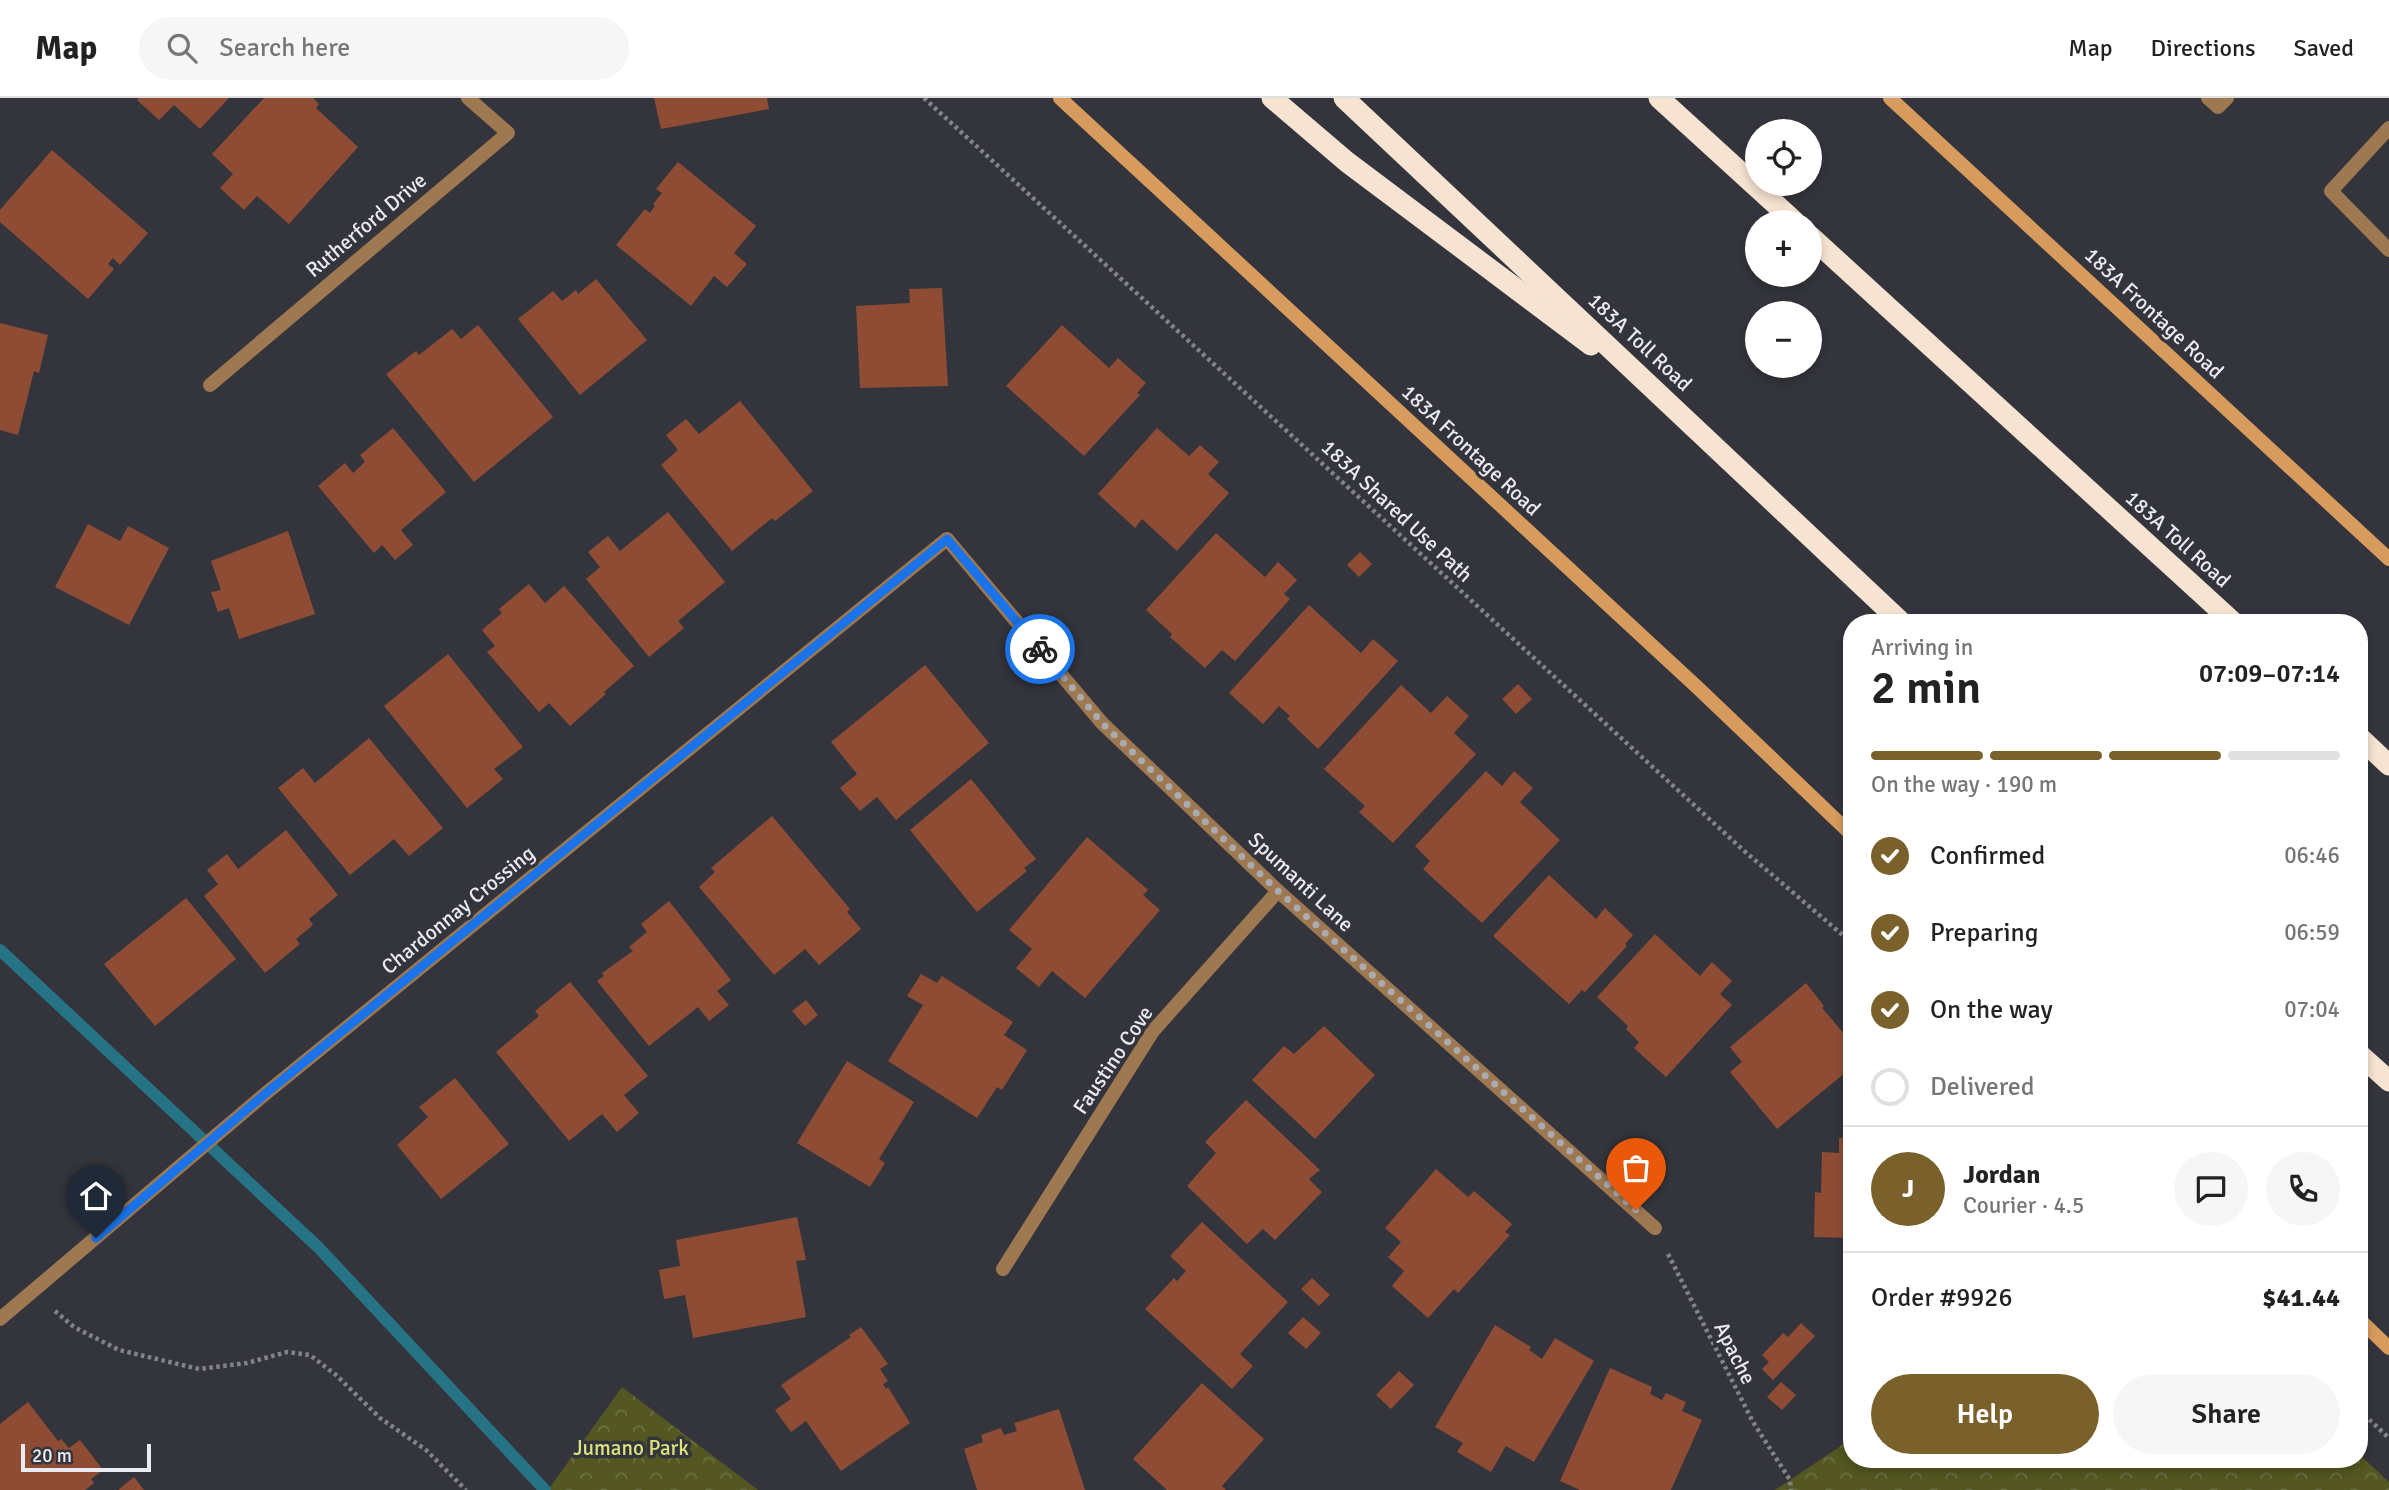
<!DOCTYPE html>
<html lang="en">
<head>
<meta charset="utf-8">
<style>
  :root { --surface:#fff; --page:#f6f6f6; --text:#222; --muted:#767676; --line:#e0e0e0; --accent:#7a612b }
  body { margin:0; font-family:Signika,sans-serif; background:var(--page); color:var(--text); height:100vh; display:flex; flex-direction:column; font-size:26px; white-space:nowrap }
  * { box-sizing:border-box; margin:0 }
  p { font-size:23px; color:var(--muted) }
  .icon { flex:none; width:38px; height:38px; fill:none; stroke:currentColor; stroke-width:2; stroke-linecap:round; stroke-linejoin:round }
  .map { position:relative; flex:1; overflow:hidden }
  .details { position:absolute; left:1843px; top:516px; width:525px; height:854px; display:flex; flex-direction:column; background:var(--surface); border-radius:28px; box-shadow:0 4px 10px #0003 }
  .details>* { flex:none }
  .tools { position:absolute; left:1745px; top:21px; display:grid; gap:14px }
  .tools a { display:grid; place-items:center; width:77px; height:77px; border-radius:50%; background:var(--surface); box-shadow:0 4px 10px #0003; font-size:35px }
  .scale { position:absolute; left:21px; bottom:18px; width:130px; box-sizing:border-box; padding-left:7px; border:4px solid #eaebf0; border-top:0; font-size:19px; line-height:24px; white-space:nowrap; color:#eaebf0; -webkit-text-stroke:5px #34353c; paint-order:stroke }
  .pin { position:absolute; display:grid; place-items:center; width:60px; height:60px; color:#fff; margin:-72px -30px; border-radius:50% 50% 50% 0; rotate:-45deg; box-shadow:0 0 7px #0007 }
  .pin .icon { rotate:45deg }
  .courier { position:absolute; display:grid; place-items:center; width:70px; height:70px; margin:-35px; border:5px solid #1a73e8; border-radius:50%; background:#fff; color:#222; box-shadow:0 2px 9px #0007 }
  .headline em { font-style:normal; font-weight:600 }
  .headline div { display:flex; flex-direction:column-reverse }
  .headline { display:flex; align-items:center; justify-content:space-between; height:119px; padding:0 28px }
  h1 { font-size:46px; font-weight:600; line-height:52px }
  .bar { display:grid; grid-template-columns:repeat(4,1fr); gap:10px 7px; align-content:center; height:84px; padding:0 28px }
  .bar i { height:9px; border-radius:5px; background:var(--line) }
  .bar .active { background:var(--accent) }
  .bar p { grid-column:span 4 }
  .line { display:flex; align-items:center; gap:18px; padding:0 28px; border-top:2px solid var(--line) }
  .line div { flex:1 }
  .round { display:grid; place-items:center; flex:none; width:74px; height:74px; border-radius:37px; background:var(--page) }
  ol { padding:0 28px; list-style:none }
  li { display:flex; align-items:center; gap:21px; height:77px }
  li p { margin-inline-start:auto }
  li .icon { padding:7px; border-radius:50%; background:var(--accent); color:#fff; stroke-width:4 }
  li:last-child { color:var(--muted) }
  li i { width:38px; height:38px; border:4px solid var(--line); border-radius:50% }
  .action { display:flex; gap:14px; margin-top:auto; padding:14px 28px }
  .action a { flex:1; height:80px; border-radius:42px; background:var(--accent); color:#fff; font-size:28px; font-weight:600; line-height:80px; text-align:center }
  .action a+a { background:var(--page); color:var(--text) }
  header { display:flex; align-items:center; gap:42px; box-sizing:border-box; height:98px; padding:0 35px; background:var(--surface); border-bottom:2px solid var(--line) }
  header strong { font-size:33px }
  nav { display:flex; gap:38px; margin-inline-start:auto; font-size:24px }
  .search { width:490px; height:63px; background:var(--page); display:flex; align-items:center; gap:18px; box-sizing:border-box; padding:0 24px; border-radius:38px; color:var(--muted); font-size:26px }
  .map>svg:first-child { display:block }
  .forest { fill:url(#forest-crowns) }
  .lines { fill:none; stroke-linecap:round; stroke-linejoin:round }
  .stream { stroke:#257384; stroke-width:12 }
  .building { fill:#8f4c34 }
  .path { stroke:#83848a; stroke-width:4.5; stroke-dasharray:3.5 3.5; stroke-linecap:butt }
  .service { stroke:#9d7851; stroke-width:14 }
  .minor { stroke:#9d7851; stroke-width:14 }
  .secondary { stroke:#d79c5d; stroke-width:14 }
  .motorway { stroke:#f6e3d1; stroke-width:21 }
  .done { stroke:#aaabb1; stroke-width:7; stroke-dasharray:0 12.6 }
  .route { stroke:#1a73e8; stroke-width:9 }
  .labels { text-anchor:middle; dominant-baseline:central; stroke-width:7; stroke-linejoin:round; paint-order:stroke }
  .street-label { font-size:21px; fill:#eaebf0; stroke:#34353c }
  .park-label { font-size:21px; fill:#dce37c; stroke:#34353c }
</style>
</head>
<body>
<header>
<strong>Map</strong>
<div class="search"><svg class="icon" aria-label="search" viewBox="0 0 24 24"><circle cx="10" cy="10" r="6"/><path d="M15 15l6 6"/></svg>Search here</div>
<nav><a>Map</a><a>Directions</a><a>Saved</a></nav>
</header>
<div class="map">
<svg width="2389" height="1392" viewBox="0 0 2389 1392">
  <defs>
    <pattern id="forest-crowns" width="20" height="18" patternUnits="userSpaceOnUse" patternTransform="scale(1.75)"><rect width="20" height="18" fill="#545721"/><path d="M2 6a3 3 0 1 1 6 0M12 15a3 3 0 1 1 6 0" fill="none" stroke="#6d6f42"/></pattern>
  </defs>
  <rect width="100%" height="100%" fill="#34353c"/>
  <!-- forest -->
  <g class="forest">
    <path d="M622 1289 758 1392H548Z"/>
    <path d="M1851 1341 1852 1362H2359V1356L2389 1384V1392H1775Z"/>
  </g>
  <g class="lines">
    <!-- stream -->
    <path class="stream" d="M0 852 318 1149 545 1392"/>
  </g>
  <!-- building -->
  <g class="building">
    <path d="M139 0H229L200 31 174 7 159 22 137 2Z"/>
    <path d="M264 0H313L319 6 316 10 358 49 289 126 257 98 244 112 220 90 233 76 212 56Z"/>
    <path d="M654 0H767L769 11 661 31Z"/>
    <path d="M52 52 148 135 120 167 113 160 108 166 114 171 88 201 0 124V112Z"/>
    <path d="M678 64 756 128 734 155 747 166 727 189 714 178 691 208 616 147 645 111 650 115 655 108 653 106 662 95 656 91Z"/>
    <path d="M596 181 647 242 580 297 518 221 553 193 562 203 576 192 578 196Z"/>
    <path d="M942 190 948 288 860 290 856 208 910 205 909 191Z"/>
    <path d="M0 225 48 237 39 275 34 273 18 337 0 332Z"/>
    <path d="M478 227 553 319 474 384 386 276 416 253 419 257 452 231 461 241Z"/>
    <path d="M1062 227 1109 270 1118 260 1146 285 1137 295 1140 297 1084 358 1006 288Z"/>
    <path d="M740 303 813 393 775 423 772 420 732 453 661 367 678 352 666 337 686 321 699 336Z"/>
    <path d="M393 330 446 394 401 432 413 447 395 462 382 447 374 455 318 388 345 365 353 375 365 364 360 357Z"/>
    <path d="M1157 330 1189 358 1200 347 1219 364 1208 376 1229 395 1177 453 1142 421 1135 430 1098 396Z"/>
    <path d="M668 414 725 484 678 523 684 530 649 559 586 481 600 469 588 454 608 438 620 453Z"/>
    <path d="M88 426 120 443 128 428 169 450 129 527 55 489Z"/>
    <path d="M288 433 315 516 239 541 229 510 218 514 211 494 221 492 211 463Z"/>
    <path d="M1216 435 1265 479 1278 464 1297 482 1284 496 1290 501 1235 563 1222 552 1205 570 1170 539 1172 536 1146 512Z"/>
    <path d="M1360 454 1372 466 1359 479 1347 467Z"/>
    <path d="M529 486 545 505 564 488 634 568 604 594 606 596 570 628 549 605 539 614 487 554 495 548 482 532 502 515 499 511Z"/>
    <path d="M1309 507 1361 555 1373 541 1398 563 1318 651 1287 621 1290 618 1279 608 1263 626 1229 595Z"/>
    <path d="M448 556 523 649 494 671 503 681 467 710 384 608Z"/>
    <path d="M925 567 989 645 896 722 877 699 860 713 840 690 857 676 831 644Z"/>
    <path d="M1518 586 1532 601 1516 616 1502 601Z"/>
    <path d="M1401 587 1431 615 1447 598 1469 618 1454 635 1476 656 1393 745 1359 714 1365 708 1324 671Z"/>
    <path d="M369 640 443 730 409 758 394 741 350 777 278 690 303 670 315 685Z"/>
    <path d="M1486 673 1502 688 1514 673 1533 690 1520 704 1560 742 1482 825 1423 771 1430 763 1415 748Z"/>
    <path d="M971 681 1036 761 1024 770 1027 773 977 814 910 732Z"/>
    <path d="M772 718 850 811 847 814 861 831 819 867 805 851 774 877 699 789 715 774 711 770Z"/>
    <path d="M286 732 338 797 309 821 313 827 296 841 300 846 265 875 204 798 218 786 207 772 227 756 238 771Z"/>
    <path d="M1087 739 1148 792 1143 797 1160 812 1085 900 1052 873 1039 889 1016 870 1032 851 1009 832Z"/>
    <path d="M1549 777 1596 821 1605 810 1633 837 1625 846 1627 848 1585 894 1582 892 1569 906 1493 838Z"/>
    <path d="M186 800 236 861 155 928 104 866Z"/>
    <path d="M669 803 731 882 717 893 729 907 709 923 698 909 649 948 597 883 604 878 602 875 633 853 629 849 647 834 641 826Z"/>
    <path d="M1655 836 1700 878 1712 864 1732 883 1720 896 1732 907 1666 979 1634 950 1639 944 1626 931 1628 928 1597 899Z"/>
    <path d="M921 876 937 885 942 878 1013 924 1004 937 1027 952 1002 992 997 989 977 1020 888 963 923 907 907 898Z"/>
    <path d="M570 884 648 978 624 997 639 1015 617 1034 602 1016 569 1043 496 954 539 918 535 913Z"/>
    <path d="M1806 885 1824 908 1822 910 1852 945V969L1777 1031 1730 974 1742 964 1730 949Z"/>
    <path d="M806 902 818 917 805 928 792 913Z"/>
    <path d="M1324 928 1375 977 1315 1041 1252 982 1284 948 1294 956Z"/>
    <path d="M847 963 914 1004 879 1061 885 1065 870 1089 797 1045Z"/>
    <path d="M455 980 509 1046 441 1101 397 1047 428 1019 419 1009Z"/>
    <path d="M1852 998V1016L1843 1004Z"/>
    <path d="M1246 1002 1320 1072 1309 1081 1322 1094 1275 1142 1263 1131 1247 1146 1187 1088 1216 1055 1205 1044Z"/>
    <path d="M1839 1040H1852V1140L1814 1139 1815 1094 1821 1095 1822 1054 1839 1055Z"/>
    <path d="M1436 1071 1468 1099 1474 1093 1512 1126 1505 1134 1510 1137 1458 1195 1454 1191 1428 1220 1392 1188 1404 1173 1388 1159 1401 1144 1385 1130Z"/>
    <path d="M797 1119 806 1162 796 1163 806 1219 693 1240 685 1197 664 1201 659 1172 680 1168 676 1142Z"/>
    <path d="M1202 1124 1288 1204 1240 1256 1253 1268 1232 1291 1145 1211 1174 1180 1177 1183 1186 1173 1170 1158Z"/>
    <path d="M1312 1180 1330 1197 1319 1208 1301 1191Z"/>
    <path d="M1303 1219 1321 1235 1306 1251 1288 1235Z"/>
    <path d="M1801 1225 1815 1238 1773 1282 1762 1271 1769 1264 1762 1257 1783 1235 1788 1239Z"/>
    <path d="M1495 1227 1531 1249 1529 1252 1542 1261 1555 1240 1594 1263 1534 1364 1506 1348 1491 1374 1457 1354 1463 1345 1435 1329Z"/>
    <path d="M861 1229 888 1266 880 1271 888 1283 883 1286 886 1291 888 1289 910 1325 841 1373 806 1323 791 1334 775 1312 791 1301 781 1287 851 1239 849 1237Z"/>
    <path d="M1610 1270 1652 1289 1650 1296 1662 1302 1666 1295 1686 1304 1682 1313 1702 1322 1671 1392H1580L1560 1383Z"/>
    <path d="M1399 1273 1414 1287 1391 1311 1376 1297Z"/>
    <path d="M1781 1284 1796 1297 1782 1312 1767 1299Z"/>
    <path d="M1202 1285 1264 1341 1222 1388 1226 1392H1167L1133 1361Z"/>
    <path d="M28 1304 58 1343 61 1341 69 1350 80 1342 103 1372 91 1381 94 1385 85 1392H0V1326Z"/>
    <path d="M1059 1311 1085 1392H977L964 1351 983 1344 981 1337 1001 1330 1004 1337 1017 1333 1014 1325Z"/>
    <path d="M134 1379 144 1392H118Z"/>
  </g>
  <g class="lines">
    <!-- path -->
    <g class="path">
      <path d="M924 0 1742 751 1852 845"/>
      <path d="M1668 1156 1753 1324 1790 1382 1791 1392"/>
      <path d="M55 1213 74 1229 119 1252 199 1271 247 1265 287 1254 310 1257 336 1277 380 1320 426 1352 466 1392"/>
      <path d="M2359 1312 2389 1340"/>
    </g>
    <!-- service -->
    <g class="service">
      <path d="M2208 0 2218 9 2227 0"/>
      <path d="M2389 30 2331 93 2389 152"/>
    </g>
    <!-- minor -->
    <g class="minor">
      <path d="M210 287 508 35 468 0"/>
      <path d="M1003 1171 1153 933 1278 793"/>
      <path d="M0 1221 265 996 947 441 1102 625 1278 793 1655 1130"/>
    </g>
    <!-- secondary -->
    <g class="secondary">
      <path d="M1060 0 1698 590 1852 737"/>
      <path d="M1890 0 2389 461"/>
      <path d="M2359 1221 2389 1250"/>
    </g>
    <!-- motorway -->
    <g class="motorway">
      <path d="M1272 0 1347 64 1591 247"/>
      <path d="M1344 0 1902 525"/>
      <path d="M1659 0 1795 124"/>
      <path d="M1810 138 2234 525"/>
      <path d="M2359 639 2389 667"/>
      <path d="M2359 956 2389 983"/>
    </g>
  </g>
  <g class="lines">
    <!-- done -->
    <path class="done" d="M1040 551 1102 625 1278 793 1636 1112"/>
    <!-- route -->
    <path class="route" d="M96 1140 265 996 947 441 1040 551"/>
  </g>
  <g class="labels">
    <!-- street labels -->
    <g class="street-label">
      <text transform="translate(366 127) rotate(-40)">Rutherford Drive</text>
      <text transform="translate(2154 215) rotate(43)">183A Frontage Road</text>
      <text transform="translate(1640 244) rotate(43)">183A Toll Road</text>
      <text transform="translate(1471 352) rotate(43)">183A Frontage Road</text>
      <text transform="translate(1397 413) rotate(43)">183A Shared Use Path</text>
      <text transform="translate(2178 441) rotate(42)">183A Toll Road</text>
      <text transform="translate(1301 784) rotate(43)">Spumanti Lane</text>
      <text transform="translate(458 812) rotate(-39)">Chardonnay Crossing</text>
      <text transform="translate(1113 962) rotate(-56)">Faustino Cove</text>
      <text transform="translate(1735 1255) rotate(63)">Apache</text>
    </g>
    <!-- park labels -->
    <g class="park-label">
      <text x="631" y="1350">Jumano Park</text>
    </g>
  </g>
</svg>
<div class="tools">
<a><svg class="icon" aria-label="locate" viewBox="0 0 24 24"><circle cx="12" cy="12" r="6"/><path d="M12 2v4M12 18v4M2 12h4M18 12h4"/></svg></a>
<a>+</a>
<a>−</a>
</div>
<div class="scale">20 m</div>
<div class="pin" style="left:1636px;top:1112px;background:#ea580c"><svg class="icon" aria-label="bag" viewBox="0 0 24 24"><path d="M5 8h14l-1 12H6zM9 8a3 3 0 0 1 6 0"/></svg></div>
<div class="pin" style="left:96px;top:1140px;background:#1f2937"><svg class="icon" aria-label="home" viewBox="0 0 24 24"><path d="M3 11l9-7 9 7M6 9v11h12V9"/></svg></div>
<div class="courier" style="left:1040px;top:551px"><svg class="icon" aria-label="bike" viewBox="0 0 24 24"><circle cx="6" cy="16" r="4"/><circle cx="18" cy="16" r="4"/><path d="M6 16l4-8h5l3 8M10 8l3 8H6M13 5h3"/></svg></div>
<section class="details">
<div class="headline"><div><h1>2 min</h1><p>Arriving in</p></div><em>07:09–07:14</em></div>
<div class="bar"><i class="active"></i><i class="active"></i><i class="active"></i><i></i><p>On the way · 190 m</p></div>
<ol>
<li><svg class="icon" aria-label="check" viewBox="0 0 24 24"><path d="M5 12l5 5 9-10"/></svg>Confirmed<p>06:46</p></li>
<li><svg class="icon" aria-label="check" viewBox="0 0 24 24"><path d="M5 12l5 5 9-10"/></svg>Preparing<p>06:59</p></li>
<li><svg class="icon" aria-label="check" viewBox="0 0 24 24"><path d="M5 12l5 5 9-10"/></svg>On the way<p>07:04</p></li>
<li><i></i>Delivered</li>
</ol>
<div class="line" style="height:126px"><b class="round" style="background:var(--accent);color:#fff">J</b><div><b>Jordan</b><p>Courier · 4.5</p></div><a class="round"><svg class="icon" aria-label="chat" viewBox="0 0 24 24"><path d="M4 5h16v11H9l-5 4z"/></svg></a><a class="round"><svg class="icon" aria-label="phone" viewBox="0 0 24 24"><path d="M5 4h4l2 5-3 2q2 4 5 5l2-3 5 2v4C11 20 4 13 5 4z"/></svg></a></div>
<div class="line" style="height:91px"><div>Order #9926</div><b>$41.44</b></div>
<div class="action"><a>Help</a><a>Share</a></div>
</section>
</div>
</body>
</html>
